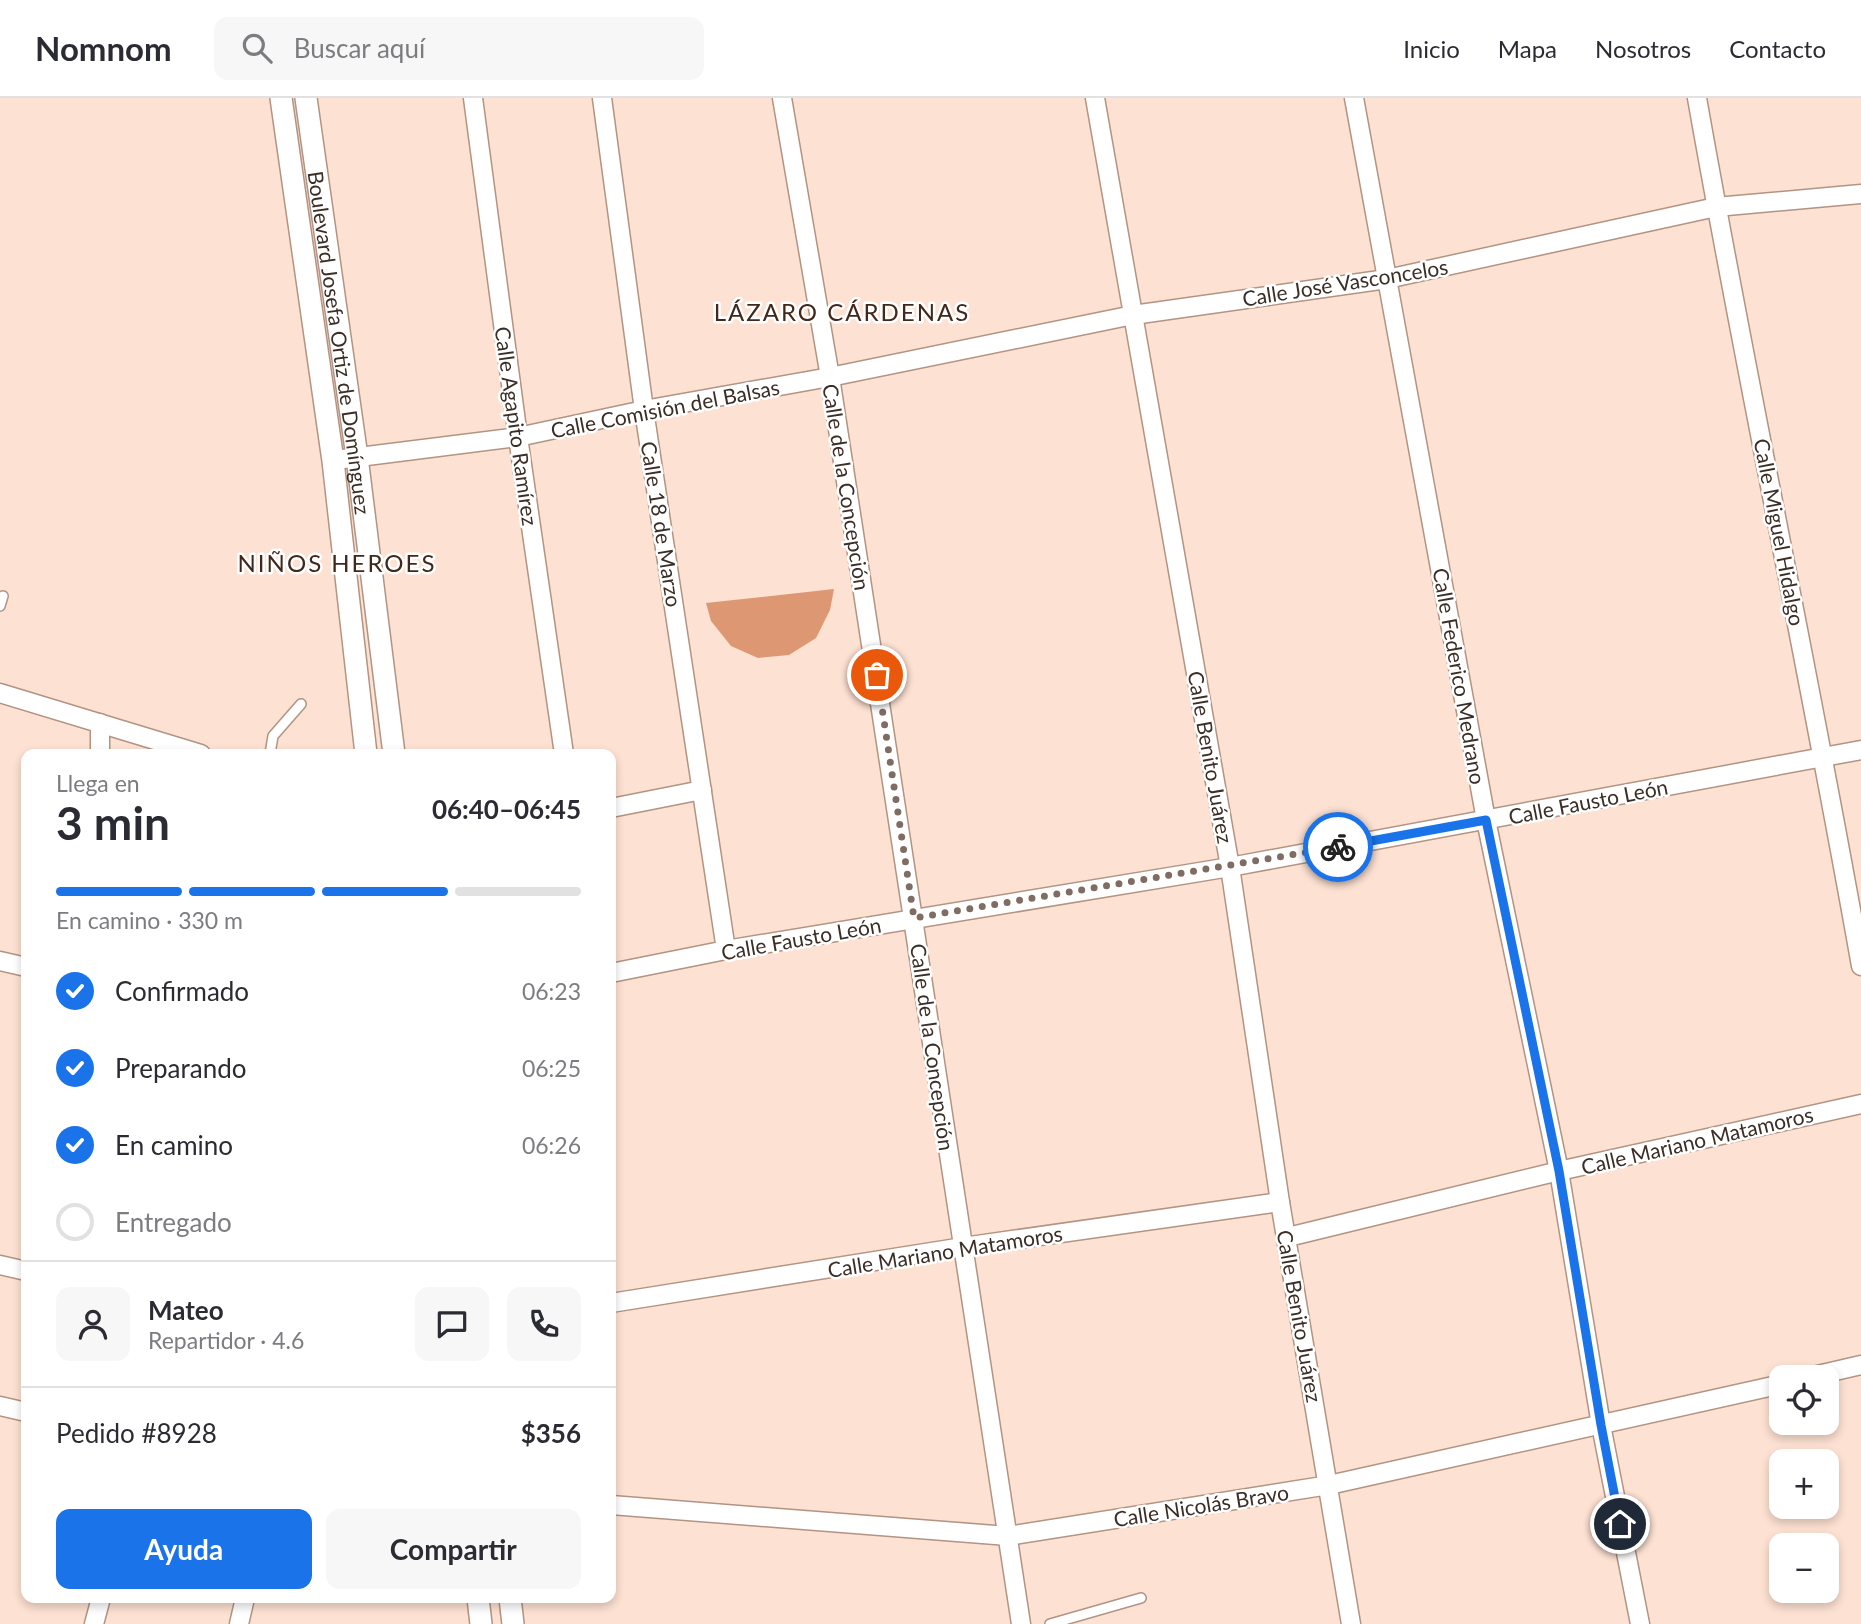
<!DOCTYPE html>
<html lang="es">
<head>
<meta charset="utf-8">
<style>
  :root { --surface:#fff; --page:#f7f7f7; --text:#2b2b33; --muted:#7c7c81; --line:#e1e1e2; --accent:#1a73e8 }
  body { margin:0; font-family:Lato,sans-serif; background:var(--page); color:var(--text); height:100vh; display:flex; flex-direction:column; font-size:26px; white-space:nowrap }
  * { box-sizing:border-box; margin:0 }
  p { font-size:23px; color:var(--muted) }
  .icon { flex:none; width:38px; height:38px; fill:none; stroke:currentColor; stroke-width:2; stroke-linecap:round; stroke-linejoin:round }
  .map { position:relative; flex:1; overflow:hidden }
  .side { position:absolute; left:21px; top:651px; width:595px; height:854px; display:flex; flex-direction:column; background:var(--surface); border-radius:14px; box-shadow:0 4px 10px #0003 }
  .side>* { flex:none }
  .tools { position:absolute; left:1769px; top:1267px; display:grid; gap:14px }
  .tools a { display:grid; place-items:center; width:70px; height:70px; border-radius:14px; background:var(--surface); box-shadow:0 4px 10px #0003; font-size:35px }
  .pin { position:absolute; display:grid; place-items:center; width:60px; height:60px; color:#fff; margin:-30px; border:4px solid #fff; border-radius:50%; box-shadow:0 2px 7px #0007 }
  .courier { position:absolute; display:grid; place-items:center; width:70px; height:70px; margin:-35px; border:5px solid #1a73e8; border-radius:50%; background:#fff; color:#222; box-shadow:0 2px 9px #0007 }
  .head em { font-style:normal; font-weight:700 }
  .head div { display:flex; flex-direction:column-reverse }
  .head { display:flex; align-items:center; justify-content:space-between; height:119px; padding:0 35px }
  h1 { font-size:46px; font-weight:700; line-height:52px }
  .bar { display:grid; grid-template-columns:repeat(4,1fr); gap:10px 7px; align-content:center; height:84px; padding:0 35px }
  .bar i { height:9px; border-radius:5px; background:var(--line) }
  .bar .selected { background:var(--accent) }
  .bar p { grid-column:span 4 }
  .line { display:flex; align-items:center; gap:18px; padding:0 35px; border-top:2px solid var(--line) }
  .line div { flex:1 }
  .round { display:grid; place-items:center; flex:none; width:74px; height:74px; border-radius:14px; background:var(--page) }
  ol { padding:0 35px; list-style:none }
  li { display:flex; align-items:center; gap:21px; height:77px }
  li p { margin-inline-start:auto }
  li .icon { padding:7px; border-radius:50%; background:var(--accent); color:#fff; stroke-width:4 }
  li:last-child { color:var(--muted) }
  li i { width:38px; height:38px; border:4px solid var(--line); border-radius:50% }
  .primary-button { display:flex; gap:14px; margin-top:auto; padding:14px 35px }
  .primary-button a { flex:1; height:80px; border-radius:14px; background:var(--accent); color:#fff; font-size:28px; font-weight:700; line-height:80px; text-align:center }
  .primary-button a+a { background:var(--page); color:var(--text) }
  header { display:flex; align-items:center; gap:42px; box-sizing:border-box; height:98px; padding:0 35px; background:var(--surface); border-bottom:2px solid var(--line) }
  header strong { font-size:33px }
  nav { display:flex; gap:38px; margin-inline-start:auto; font-size:24px }
  .search { width:490px; height:63px; background:var(--page); display:flex; align-items:center; gap:18px; box-sizing:border-box; padding:0 24px; border-radius:14px; color:var(--muted); font-size:26px }
  .map>svg:first-child { display:block }
  .building { fill:#dd9873 }
  .lines { fill:none; stroke-linecap:round; stroke-linejoin:round }
  .service-casing { stroke:#b39382; stroke-width:12 }
  .minor-casing { stroke:#b39382; stroke-width:21 }
  .tertiary-casing { stroke:#b39382; stroke-width:24 }
  .service { stroke:#fff; stroke-width:9 }
  .minor { stroke:#fff; stroke-width:18 }
  .tertiary { stroke:#fff; stroke-width:21 }
  .done { stroke:#7f6d63; stroke-width:7; stroke-dasharray:0 12.6 }
  .route { stroke:#1a73e8; stroke-width:9 }
  .labels { text-anchor:middle; dominant-baseline:central; stroke-width:5; stroke-linejoin:round; paint-order:stroke }
  .street-label { font-size:21px; fill:#3b2e27; stroke:#fff }
  .quarter-label { font-size:24px; letter-spacing:2px; fill:#42281a; stroke:#fff }
</style>
</head>
<body>
<header>
<strong>Nomnom</strong>
<div class="search"><svg class="icon" aria-label="search" viewBox="0 0 24 24"><circle cx="10" cy="10" r="6"/><path d="M15 15l6 6"/></svg>Buscar aquí</div>
<nav><a>Inicio</a><a>Mapa</a><a>Nosotros</a><a>Contacto</a></nav>
</header>
<div class="map">
<svg width="1861" height="1526" viewBox="0 0 1861 1526">
  <rect width="100%" height="100%" fill="#fde1d2"/>
  <!-- building -->
  <path class="building" d="M834 491 830 512 816 540 789 557 758 560 731 548 711 523 706 505Z"/>
  <g class="lines">
    <!-- service casing -->
    <g class="service-casing">
      <g id="service">
        <path d="M0 508 3 498"/>
        <path d="M270 656 273 638 301 606"/>
        <path d="M1050 1526 1141 1500"/>
      </g>
    </g>
    <!-- minor casing -->
    <g class="minor-casing">
      <g id="minor">
        <path d="M473 0 518 339 564 656"/>
        <path d="M602 0 644 312 726 852"/>
        <path d="M782 0 830 279 1021 1526"/>
        <path d="M1095 0 1230 769 1280 1104 1351 1526"/>
        <path d="M1354 0 1486 722 1559 1073 1601 1327 1640 1526"/>
        <path d="M1697 0C1748 290 1810 578 1861 868"/>
        <path d="M343 361 518 339 644 312 830 279 1133 217 1387 181 1716 109 1861 96"/>
        <path d="M0 595 201 656"/>
        <path d="M100 625V656"/>
        <path d="M611 710 702 692"/>
        <path d="M0 863 26 869"/>
        <path d="M611 875 726 852 1230 769 1861 652"/>
        <path d="M1288 1139 1559 1073 1861 1006"/>
        <path d="M0 1167 26 1173"/>
        <path d="M611 1205 963 1149 1280 1104"/>
        <path d="M1809 1279 1861 1267"/>
        <path d="M0 1308 26 1314"/>
        <path d="M611 1407 1008 1438 1329 1387 1782 1286"/>
        <path d="M94 1526 101 1500"/>
        <path d="M239 1526 245 1500"/>
      </g>
    </g>
    <!-- tertiary casing -->
    <g class="tertiary-casing">
      <g id="tertiary">
        <path d="M281 0 333 363 366 656"/>
        <path id="s1" d="M306 0 357 359 394 656"/>
        <path d="M478 1500 481 1526"/>
        <path d="M510 1500 513 1526"/>
      </g>
    </g>
    <!-- service -->
    <use href="#service" class="service"/>
    <!-- minor -->
    <use href="#minor" class="minor"/>
    <!-- tertiary -->
    <use href="#tertiary" class="tertiary"/>
  </g>
  <g class="lines">
    <!-- done -->
    <path class="done" d="M877 577 914 820 1338 749"/>
    <!-- route -->
    <path class="route" d="M1338 749 1486 722 1559 1073 1601 1327 1620 1426"/>
  </g>
  <g class="labels">
    <!-- street labels -->
    <g class="street-label">
      <text transform="translate(1345 184) rotate(-9)">Calle José Vasconcelos</text>
      <text stroke="none"><textPath href="#s1" startOffset="247">Boulevard Josefa Ortiz de Domínguez</textPath></text>
      <text transform="translate(665 310) rotate(-11)">Calle Comisión del Balsas</text>
      <text transform="translate(517 328) rotate(82)">Calle Agapito Ramírez</text>
      <text transform="translate(847 389) rotate(81)">Calle de la Concepción</text>
      <text transform="translate(662 426) rotate(81)">Calle 18 de Marzo</text>
      <text transform="translate(1780 434) rotate(79)">Calle Miguel Hidalgo</text>
      <text transform="translate(1460 578) rotate(80)">Calle Federico Medrano</text>
      <text transform="translate(1211 659) rotate(80)">Calle Benito Juárez</text>
      <text transform="translate(1588 703) rotate(-11)">Calle Fausto León</text>
      <text transform="translate(801 840) rotate(-10)">Calle Fausto León</text>
      <text transform="translate(933 949) rotate(82)">Calle de la Concepción</text>
      <text transform="translate(1697 1042) rotate(-13)">Calle Mariano Matamoros</text>
      <text transform="translate(945 1153) rotate(-9)">Calle Mariano Matamoros</text>
      <text transform="translate(1300 1218) rotate(80)">Calle Benito Juárez</text>
      <text transform="translate(1201 1407) rotate(-9)">Calle Nicolás Bravo</text>
    </g>
    <!-- quarter labels -->
    <g class="quarter-label">
      <text x="842" y="213">LÁZARO CÁRDENAS</text>
      <text x="337" y="464">NIÑOS HEROES</text>
    </g>
  </g>
</svg>
<div class="tools">
<a><svg class="icon" aria-label="locate" viewBox="0 0 24 24"><circle cx="12" cy="12" r="6"/><path d="M12 2v4M12 18v4M2 12h4M18 12h4"/></svg></a>
<a>+</a>
<a>−</a>
</div>
<div class="pin" style="left:877px;top:577px;background:#ea580c"><svg class="icon" aria-label="bag" viewBox="0 0 24 24"><path d="M5 8h14l-1 12H6zM9 8a3 3 0 0 1 6 0"/></svg></div>
<div class="pin" style="left:1620px;top:1426px;background:#1f2937"><svg class="icon" aria-label="home" viewBox="0 0 24 24"><path d="M3 11l9-7 9 7M6 9v11h12V9"/></svg></div>
<div class="courier" style="left:1338px;top:749px"><svg class="icon" aria-label="bike" viewBox="0 0 24 24"><circle cx="6" cy="16" r="4"/><circle cx="18" cy="16" r="4"/><path d="M6 16l4-8h5l3 8M10 8l3 8H6M13 5h3"/></svg></div>
<section class="side">
<div class="head"><div><h1>3 min</h1><p>Llega en</p></div><em>06:40–06:45</em></div>
<div class="bar"><i class="selected"></i><i class="selected"></i><i class="selected"></i><i></i><p>En camino · 330 m</p></div>
<ol>
<li><svg class="icon" aria-label="check" viewBox="0 0 24 24"><path d="M5 12l5 5 9-10"/></svg>Confirmado<p>06:23</p></li>
<li><svg class="icon" aria-label="check" viewBox="0 0 24 24"><path d="M5 12l5 5 9-10"/></svg>Preparando<p>06:25</p></li>
<li><svg class="icon" aria-label="check" viewBox="0 0 24 24"><path d="M5 12l5 5 9-10"/></svg>En camino<p>06:26</p></li>
<li><i></i>Entregado</li>
</ol>
<div class="line" style="height:126px"><a class="round"><svg class="icon" aria-label="person" viewBox="0 0 24 24"><circle cx="12" cy="8" r="4"/><path d="M4 21q1-7 8-7t8 7"/></svg></a><div><b>Mateo</b><p>Repartidor · 4.6</p></div><a class="round"><svg class="icon" aria-label="chat" viewBox="0 0 24 24"><path d="M4 5h16v11H9l-5 4z"/></svg></a><a class="round"><svg class="icon" aria-label="phone" viewBox="0 0 24 24"><path d="M5 4h4l2 5-3 2q2 4 5 5l2-3 5 2v4C11 20 4 13 5 4z"/></svg></a></div>
<div class="line" style="height:91px"><div>Pedido #8928</div><b>$356</b></div>
<div class="primary-button"><a>Ayuda</a><a>Compartir</a></div>
</section>
</div>
</body>
</html>
